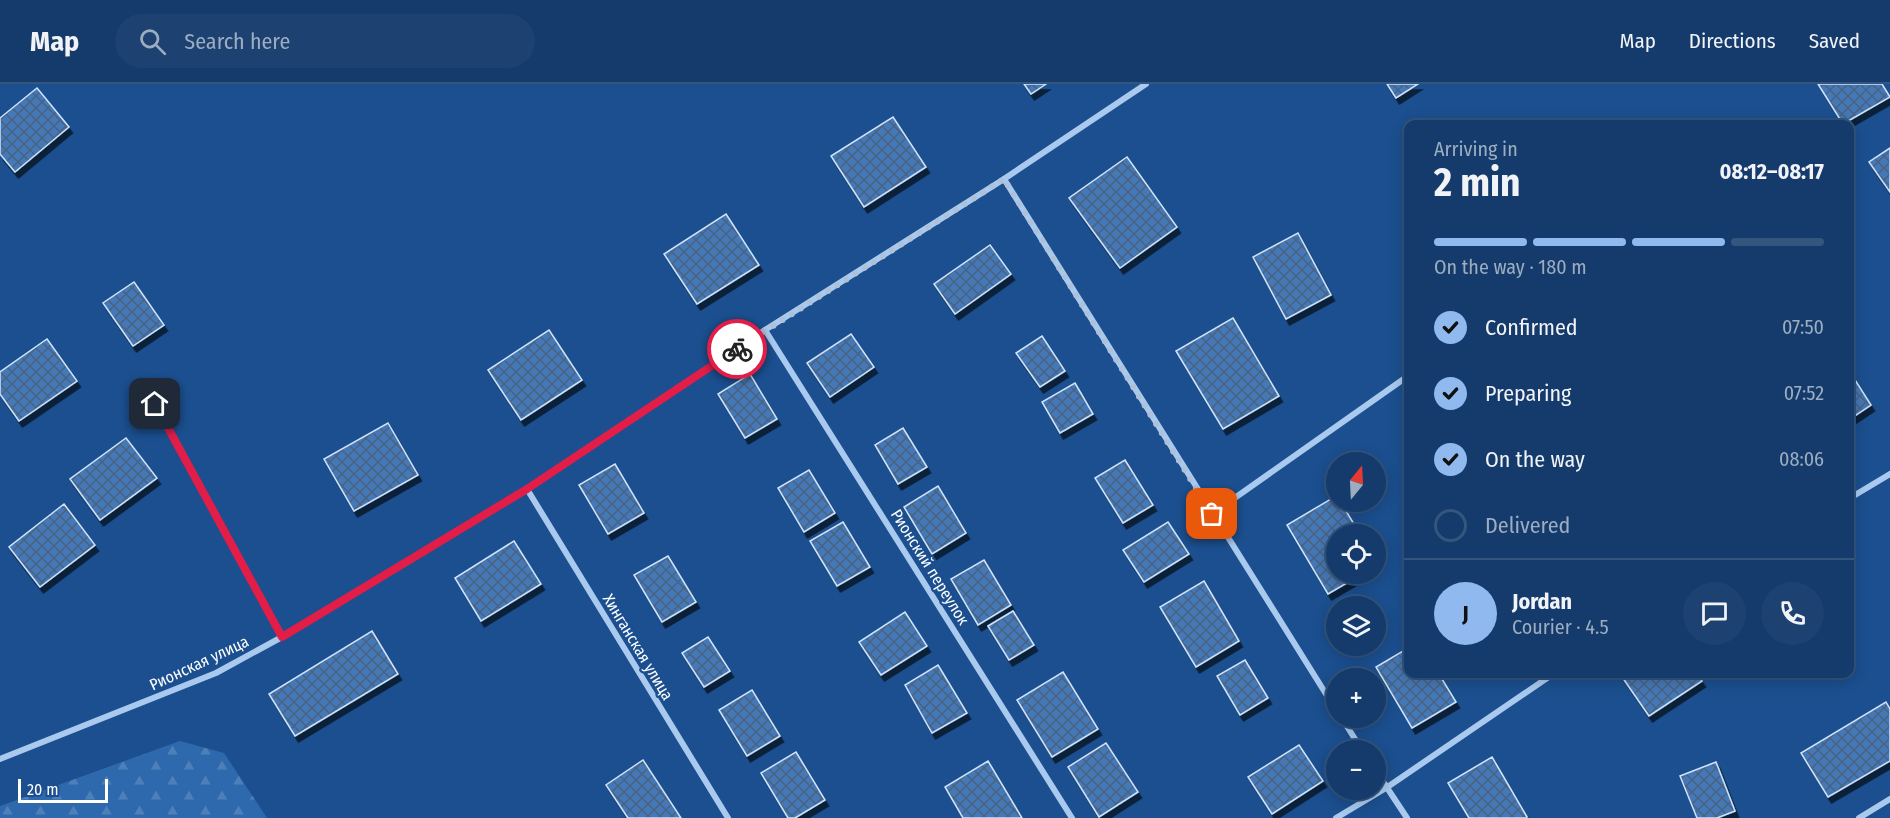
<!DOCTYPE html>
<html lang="en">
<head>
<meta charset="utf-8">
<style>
  :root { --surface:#143b6b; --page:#1d4271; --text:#f1f3f6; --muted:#9dadc1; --line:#33557e; --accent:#90b9f0 }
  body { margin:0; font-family:"Fira Sans Condensed",sans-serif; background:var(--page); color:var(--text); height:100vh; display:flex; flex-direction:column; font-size:22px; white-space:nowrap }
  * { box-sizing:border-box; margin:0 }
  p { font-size:20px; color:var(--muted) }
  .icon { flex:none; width:33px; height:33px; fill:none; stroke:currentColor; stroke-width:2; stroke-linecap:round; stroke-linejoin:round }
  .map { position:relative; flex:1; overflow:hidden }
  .side { position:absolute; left:1404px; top:36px; width:450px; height:558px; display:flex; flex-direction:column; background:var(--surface); border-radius:12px; box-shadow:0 3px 15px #0003,0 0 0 2px var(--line) }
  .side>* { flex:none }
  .needle { width:39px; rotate:18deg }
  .fabs { position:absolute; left:1326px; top:368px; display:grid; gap:12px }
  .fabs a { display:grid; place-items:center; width:60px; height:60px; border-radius:50%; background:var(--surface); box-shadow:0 3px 15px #0003,0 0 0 2px var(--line); font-size:30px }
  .scale { position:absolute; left:18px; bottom:15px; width:90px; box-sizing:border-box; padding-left:6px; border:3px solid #fff; border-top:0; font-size:16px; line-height:21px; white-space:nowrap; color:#fff; -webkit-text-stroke:4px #1b4f8f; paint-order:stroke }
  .pin { position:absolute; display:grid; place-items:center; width:51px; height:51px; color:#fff; margin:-26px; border-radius:12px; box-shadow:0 3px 9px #0006 }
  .courier { position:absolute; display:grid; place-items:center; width:60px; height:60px; margin:-30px; border:4px solid #e11d48; border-radius:50%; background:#fff; color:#222; box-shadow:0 2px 8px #0007 }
  .headline em { font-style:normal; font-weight:700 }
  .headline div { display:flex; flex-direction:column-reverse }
  .headline { display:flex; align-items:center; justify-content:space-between; height:102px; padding:0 30px }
  h1 { font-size:39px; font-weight:700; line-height:45px }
  .bar { display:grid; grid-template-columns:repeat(4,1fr); gap:9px 6px; align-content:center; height:72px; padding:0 30px }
  .bar i { height:8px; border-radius:4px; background:var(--line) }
  .bar .active { background:var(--accent) }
  .bar p { grid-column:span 4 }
  .line { display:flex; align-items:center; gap:15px; padding:0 30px; border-top:2px solid var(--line) }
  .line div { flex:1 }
  .round { display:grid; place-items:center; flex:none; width:63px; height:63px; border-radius:32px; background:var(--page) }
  ol { padding:0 30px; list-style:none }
  li { display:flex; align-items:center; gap:18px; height:66px }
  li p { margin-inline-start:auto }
  li .icon { padding:6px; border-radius:50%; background:var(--accent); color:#111; stroke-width:4 }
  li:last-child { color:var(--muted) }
  li i { width:33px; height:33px; border:3px solid var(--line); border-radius:50% }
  header { display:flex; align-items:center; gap:36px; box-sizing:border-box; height:84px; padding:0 30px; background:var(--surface); border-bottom:2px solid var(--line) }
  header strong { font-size:28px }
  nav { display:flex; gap:33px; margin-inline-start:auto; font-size:21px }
  .search { width:420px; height:54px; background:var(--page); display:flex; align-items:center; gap:15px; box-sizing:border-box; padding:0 21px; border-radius:33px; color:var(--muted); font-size:22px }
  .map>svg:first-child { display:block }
  .forest { fill:url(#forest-firs) }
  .building { fill:url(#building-cross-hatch); stroke:#cfe3fa; stroke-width:1.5; filter:url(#shadow) }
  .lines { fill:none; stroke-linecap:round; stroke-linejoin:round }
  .minor { stroke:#a9c9ee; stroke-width:6 }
  .done { stroke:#afc1d8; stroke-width:6; stroke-dasharray:0 10.8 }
  .route { stroke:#e11d48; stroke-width:8 }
  .labels { text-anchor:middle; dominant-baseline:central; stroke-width:4.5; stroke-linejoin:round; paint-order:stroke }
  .street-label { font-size:16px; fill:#fff; stroke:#1b4f8f }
</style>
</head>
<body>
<header>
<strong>Map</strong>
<div class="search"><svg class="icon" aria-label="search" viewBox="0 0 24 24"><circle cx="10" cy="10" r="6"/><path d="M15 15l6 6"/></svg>Search here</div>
<nav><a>Map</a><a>Directions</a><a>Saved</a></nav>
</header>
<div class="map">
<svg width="1890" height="734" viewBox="0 0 1890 734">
  <defs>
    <pattern id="forest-firs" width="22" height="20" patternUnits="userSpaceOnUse" patternTransform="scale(1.5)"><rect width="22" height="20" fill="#2e69ad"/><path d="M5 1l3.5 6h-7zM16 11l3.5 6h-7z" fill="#4d80b9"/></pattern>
    <pattern id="building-cross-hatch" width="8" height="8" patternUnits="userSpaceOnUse" patternTransform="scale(1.5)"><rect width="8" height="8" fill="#4478b7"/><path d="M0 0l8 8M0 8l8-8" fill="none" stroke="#486282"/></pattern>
    <filter id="shadow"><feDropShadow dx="3.5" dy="6" stdDeviation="0" flood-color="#0009"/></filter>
  </defs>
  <rect width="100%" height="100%" fill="#1b4f8f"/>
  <!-- forest -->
  <path class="forest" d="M180 657 224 669 267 734H0V722Z"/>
  <!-- building -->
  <g class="building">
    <path d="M1024 0H1046L1031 10Z"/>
    <path d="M1387 0H1418L1396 14Z"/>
    <path d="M1818 0H1882L1890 13 1843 40Z"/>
    <path d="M37 4 69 43 15 88 0 70V34Z"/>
    <path d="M893 33 926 83 864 123 831 72Z"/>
    <path d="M1890 64V108L1869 78Z"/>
    <path d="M1127 73 1177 143 1120 184 1069 114Z"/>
    <path d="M726 130 759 181 697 220 664 170Z"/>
    <path d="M1298 149 1331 211 1286 235 1253 173Z"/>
    <path d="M990 161 1011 190 955 230 934 200Z"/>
    <path d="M134 198 164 241 133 262 103 219Z"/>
    <path d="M1233 234 1279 312 1223 345 1176 267Z"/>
    <path d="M549 246 582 296 521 336 488 286Z"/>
    <path d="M851 250 874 283 830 313 807 279Z"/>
    <path d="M1042 252 1065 287 1040 303 1016 269Z"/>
    <path d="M47 255 77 297 19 337 0 310V288Z"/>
    <path d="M1850 288 1871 321 1850 335Z"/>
    <path d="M750 290 777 335 745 354 718 310Z"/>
    <path d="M1075 299 1093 330 1060 349 1042 318Z"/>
    <path d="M388 339 418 391 354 427 324 375Z"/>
    <path d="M903 344 927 383 898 400 875 361Z"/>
    <path d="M126 354 157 394 100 436 70 395Z"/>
    <path d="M1125 376 1153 421 1123 439 1095 394Z"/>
    <path d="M615 380 644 429 608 450 579 401Z"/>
    <path d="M809 386 835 429 804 448 778 404Z"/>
    <path d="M938 402 966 449 932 470 904 423Z"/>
    <path d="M1336 412V417H1340L1360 450H1336V489H1364L1328 510 1287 441Z"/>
    <path d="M64 420 95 461 40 503 9 463Z"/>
    <path d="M843 438 870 483 837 502 810 457Z"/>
    <path d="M1168 438 1189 470 1144 498 1123 466Z"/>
    <path d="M514 457 541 500 481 537 455 494Z"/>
    <path d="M668 472 696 518 662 538 634 491Z"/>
    <path d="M984 476 1011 521 978 541 951 495Z"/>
    <path d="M1204 497 1239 557 1196 583 1160 523Z"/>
    <path d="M1013 527 1034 561 1009 576 988 542Z"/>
    <path d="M905 528 927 562 881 591 859 558Z"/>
    <path d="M372 547 398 590 295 652 269 610Z"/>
    <path d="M708 553 730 587 704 603 682 569Z"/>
    <path d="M1408 564V590H1439L1456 618 1412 644 1376 583Z"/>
    <path d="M1245 576 1268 614 1240 631 1217 592Z"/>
    <path d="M938 581 967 629 932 649 905 601Z"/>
    <path d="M1063 588 1098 645 1052 673 1017 616Z"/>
    <path d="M1620 590H1697L1702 597 1649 632Z"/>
    <path d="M752 606 780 652 747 672 719 626Z"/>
    <path d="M1886 618 1890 625V677L1828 713 1801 669Z"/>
    <path d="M1106 659 1138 708 1099 733 1068 683Z"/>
    <path d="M1299 661 1323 697 1272 730 1248 693Z"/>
    <path d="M796 668 825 716 795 734H788L761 689Z"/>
    <path d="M1492 673 1527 733 1526 734H1469L1448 699Z"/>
    <path d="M643 676 681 734H628L606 701Z"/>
    <path d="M988 677 1022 734H963L945 703Z"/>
    <path d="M1716 678 1735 727 1717 734H1697L1680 692Z"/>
  </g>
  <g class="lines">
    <!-- minor -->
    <g class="minor">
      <path d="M1004 95 1336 626"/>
      <path d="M765 246 1072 734"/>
      <path d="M155 319 282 553"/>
      <path d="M527 405 728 734"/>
      <path d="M1850 414 1890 390"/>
      <path d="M1212 430 1408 292"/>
      <path d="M1341 633 1362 666"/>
      <path d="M0 675 216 589 282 553 527 405 765 246 1004 95 1146 0"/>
      <path d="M1376 687 1407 734"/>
      <path d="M1336 734 1386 704 1553 590"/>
      <path d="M1859 734 1890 715"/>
    </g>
  </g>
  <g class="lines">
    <!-- done -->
    <path class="done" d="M737 265 1004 95 1212 430"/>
    <!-- route -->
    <path class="route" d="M155 320 282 553 527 405 737 265"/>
  </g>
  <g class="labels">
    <!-- street labels -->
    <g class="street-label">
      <text transform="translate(930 483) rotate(58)">Рионский переулок</text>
      <text transform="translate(638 563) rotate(59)">Хинганская улица</text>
      <text transform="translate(199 579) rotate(-25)">Рионская улица</text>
    </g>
  </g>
</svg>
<div class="fabs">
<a><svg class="needle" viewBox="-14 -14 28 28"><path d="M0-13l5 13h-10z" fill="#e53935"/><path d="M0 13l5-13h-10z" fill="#9dadc1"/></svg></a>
<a><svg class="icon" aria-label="locate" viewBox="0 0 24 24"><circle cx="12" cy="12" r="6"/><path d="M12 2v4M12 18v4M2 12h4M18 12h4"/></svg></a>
<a><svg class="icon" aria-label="layers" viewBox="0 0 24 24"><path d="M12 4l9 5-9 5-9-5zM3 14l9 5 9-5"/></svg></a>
<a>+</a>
<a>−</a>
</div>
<div class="scale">20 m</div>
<div class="pin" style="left:1212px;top:430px;background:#ea580c"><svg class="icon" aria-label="bag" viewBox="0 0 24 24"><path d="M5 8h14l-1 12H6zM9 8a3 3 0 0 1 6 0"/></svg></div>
<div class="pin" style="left:155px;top:320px;background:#1f2937"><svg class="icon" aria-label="home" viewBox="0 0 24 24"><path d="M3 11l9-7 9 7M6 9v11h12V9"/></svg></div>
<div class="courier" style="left:737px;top:265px"><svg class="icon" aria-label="bike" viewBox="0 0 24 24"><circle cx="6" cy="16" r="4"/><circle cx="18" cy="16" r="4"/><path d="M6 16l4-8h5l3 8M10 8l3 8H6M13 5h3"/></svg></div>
<section class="side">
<div class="headline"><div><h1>2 min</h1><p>Arriving in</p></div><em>08:12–08:17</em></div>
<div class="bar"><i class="active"></i><i class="active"></i><i class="active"></i><i></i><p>On the way · 180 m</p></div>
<ol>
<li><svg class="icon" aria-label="check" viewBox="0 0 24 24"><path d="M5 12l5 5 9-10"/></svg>Confirmed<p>07:50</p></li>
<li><svg class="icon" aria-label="check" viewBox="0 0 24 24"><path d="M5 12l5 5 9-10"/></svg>Preparing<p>07:52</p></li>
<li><svg class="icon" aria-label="check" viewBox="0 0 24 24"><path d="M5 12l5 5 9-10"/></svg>On the way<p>08:06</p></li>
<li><i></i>Delivered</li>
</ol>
<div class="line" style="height:108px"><b class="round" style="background:var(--accent);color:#111">J</b><div><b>Jordan</b><p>Courier · 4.5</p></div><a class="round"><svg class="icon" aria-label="chat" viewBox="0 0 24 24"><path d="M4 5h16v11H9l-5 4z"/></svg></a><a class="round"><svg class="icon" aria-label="phone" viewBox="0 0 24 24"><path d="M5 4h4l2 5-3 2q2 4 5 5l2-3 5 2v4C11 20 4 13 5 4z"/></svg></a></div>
</section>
</div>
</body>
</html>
